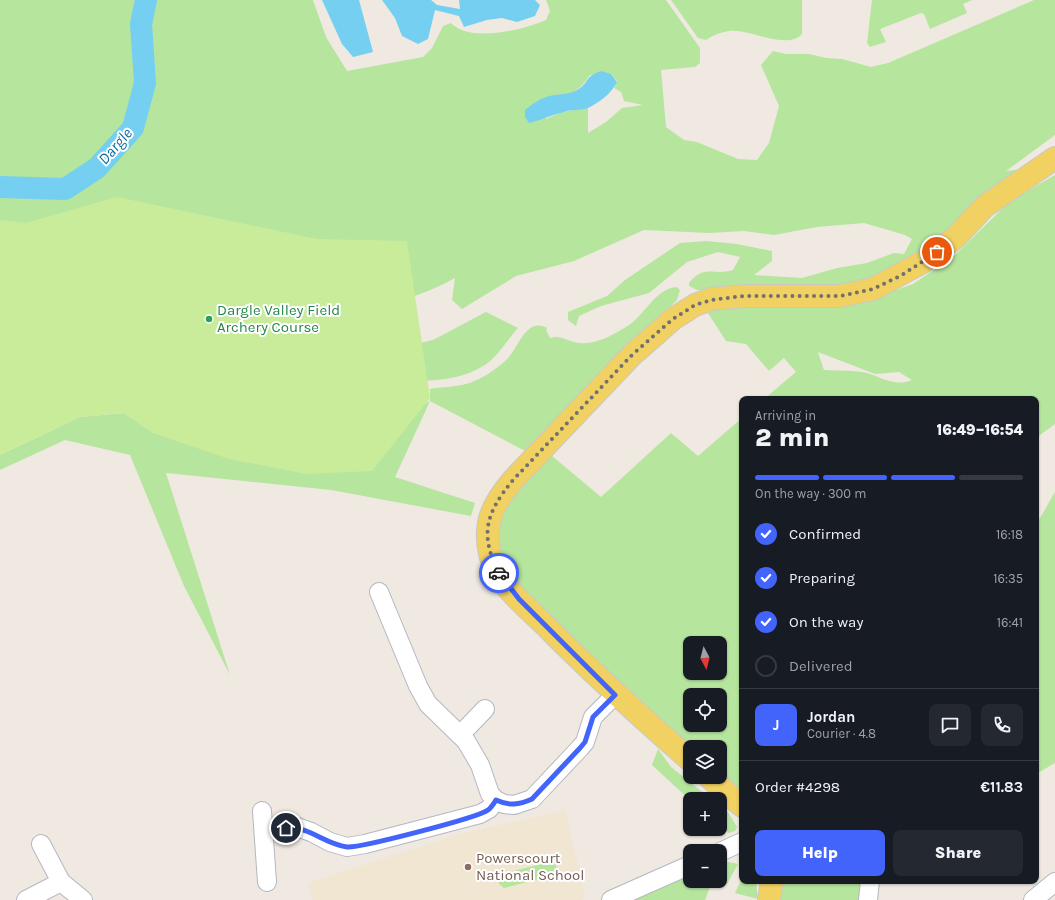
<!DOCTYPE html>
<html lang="en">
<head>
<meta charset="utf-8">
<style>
  :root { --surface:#171b24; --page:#242831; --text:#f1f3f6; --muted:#9ea1a6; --line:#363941; --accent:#4264fb }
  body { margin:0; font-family:Karla,sans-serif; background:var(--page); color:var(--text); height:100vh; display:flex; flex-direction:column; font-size:15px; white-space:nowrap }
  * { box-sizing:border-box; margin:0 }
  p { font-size:13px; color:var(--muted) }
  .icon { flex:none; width:22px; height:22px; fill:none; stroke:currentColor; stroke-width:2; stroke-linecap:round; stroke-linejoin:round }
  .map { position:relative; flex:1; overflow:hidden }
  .details { position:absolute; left:739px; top:396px; width:300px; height:488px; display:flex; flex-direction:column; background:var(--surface); border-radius:8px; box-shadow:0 1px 3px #0004 }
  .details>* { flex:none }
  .needle { width:26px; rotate:173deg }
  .fabs { position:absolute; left:683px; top:636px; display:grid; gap:8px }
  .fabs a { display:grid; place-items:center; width:44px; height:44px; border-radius:8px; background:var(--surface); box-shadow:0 1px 3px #0004; font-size:20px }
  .pin { position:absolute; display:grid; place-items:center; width:34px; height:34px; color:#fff; margin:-17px; border:2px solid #fff; border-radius:50%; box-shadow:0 1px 4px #0007 }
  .courier { position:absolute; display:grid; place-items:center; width:40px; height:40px; margin:-20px; border:3px solid #4264fb; border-radius:50%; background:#fff; color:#222; box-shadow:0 1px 5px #0007 }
  .overview em { font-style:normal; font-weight:800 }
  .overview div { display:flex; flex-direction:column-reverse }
  .overview { display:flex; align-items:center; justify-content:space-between; height:68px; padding:0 16px }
  h1 { font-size:26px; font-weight:800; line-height:30px }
  .bar { display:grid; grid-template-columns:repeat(4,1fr); gap:6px 4px; align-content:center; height:48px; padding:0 16px }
  .bar i { height:5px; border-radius:3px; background:var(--line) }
  .bar .active { background:var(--accent) }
  .bar p { grid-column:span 4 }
  .line { display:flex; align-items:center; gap:10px; padding:0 16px; border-top:1px solid var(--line) }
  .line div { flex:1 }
  .round { display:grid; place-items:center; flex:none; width:42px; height:42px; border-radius:8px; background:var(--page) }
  ol { padding:0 16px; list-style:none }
  li { display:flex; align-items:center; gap:12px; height:44px }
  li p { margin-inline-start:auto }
  li .icon { padding:4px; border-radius:50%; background:var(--accent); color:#fff; stroke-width:4 }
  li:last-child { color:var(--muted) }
  li i { width:22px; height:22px; border:2px solid var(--line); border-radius:50% }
  .cta { display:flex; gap:8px; margin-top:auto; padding:8px 16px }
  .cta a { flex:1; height:46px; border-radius:8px; background:var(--accent); color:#fff; font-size:16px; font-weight:800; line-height:46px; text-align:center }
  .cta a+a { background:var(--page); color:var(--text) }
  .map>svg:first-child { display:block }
  .education { fill:#f0e6d1 }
  .green { fill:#b6e59e; fill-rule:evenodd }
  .pitch { fill:#c9ec9a }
  .water { fill:#75cff0 }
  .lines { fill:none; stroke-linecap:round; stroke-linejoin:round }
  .river { stroke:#75cff0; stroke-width:22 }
  .minor-casing { stroke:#b4b7c1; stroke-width:20 }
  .major-casing { stroke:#c9c9c9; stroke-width:24 }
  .minor { stroke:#fff; stroke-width:18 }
  .major { stroke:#f2d163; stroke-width:22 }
  .done { stroke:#726f6d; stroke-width:4; stroke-dasharray:0 7.2 }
  .route { stroke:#4264fb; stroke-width:5 }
  .leisure-dot { fill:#2e9e5b; stroke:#fff; stroke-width:1.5 }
  .education-dot { fill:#8d6e63; stroke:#fff; stroke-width:1.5 }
  .labels { text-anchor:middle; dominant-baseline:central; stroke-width:4; stroke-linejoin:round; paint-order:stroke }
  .leisure-label { font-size:15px; fill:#27864d; stroke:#fff; text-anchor:start }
  .education-label { font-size:15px; fill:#785e54; stroke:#fff; text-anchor:start }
  .water-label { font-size:16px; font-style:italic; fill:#0d6fa3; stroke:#fff }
</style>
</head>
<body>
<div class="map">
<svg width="1055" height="900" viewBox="0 0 1055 900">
  <rect width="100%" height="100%" fill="#efe9e1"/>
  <!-- education -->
  <path class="education" d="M565 810 586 898 580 900H313L308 883 456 835Z"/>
  <!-- green -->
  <g class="green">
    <path d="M0 0H313L326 37 347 71 423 57 432 48 443 26 451 23C469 43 524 30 546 20L550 11 546 0H666L700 48V63L695 67 661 70 666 127 684 140 697 142 738 159 757 160 769 143 779 106 761 65 773 51 786 54H809L826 58 842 59 871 67 888 63 1034 0H1055V135L1006 171 1029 168 937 245 849 291 697 290 689 286V283C704 264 715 276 733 270L740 257 718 252 687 262 649 293 601 306 579 316 576 326 568 320V312L607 296 625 280 680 243 706 241 737 244 772 251V261L754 275 802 278 837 268 867 263 894 253 904 254 912 239 905 235 864 223 817 227 774 235 744 231 709 233 644 230 574 261 516 276 462 309 452 300 455 278C433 291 409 297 386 307L0 446ZM611 74 617 81 614 88 621 92 624 101 643 105 622 108 606 122 588 133V108L562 112 546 119 547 97C570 95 577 94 590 75Z"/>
    <path d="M671 0H802V34C787 51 749 28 729 31 721 32 713 35 706 40L698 38Z"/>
    <path d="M872 0H972L963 4 967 13 930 29 924 14 921 13 880 29 886 42 870 47 867 43Z"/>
    <path d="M1055 175V424L1036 438V399H764L796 372 784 358 769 371 746 344 726 341 706 310 728 308H778L862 302 913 284 954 256 1010 201ZM818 352 875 374 899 372 912 380C896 387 883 378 867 373 854 370 838 371 824 370Z"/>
    <path d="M677 287 680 290 677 300 527 452 430 401 395 477 475 503 471 516 331 490 166 473 230 675 184 586 130 455 65 440 0 470V455L80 417 124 413 388 423 430 401V389C442 387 455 387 466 384 479 381 499 368 508 358 519 347 526 317 547 328L546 330 550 338C560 335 565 340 574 342 592 347 611 336 626 327 644 317 655 288 677 287Z"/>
    <path d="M486 312 518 328C508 339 497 357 485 365 452 386 414 380 377 379L365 356 433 340Z"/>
    <path d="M742 418V792L720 777V747H690L588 657 504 570 495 532 503 503 551 455 601 497 671 433 698 456ZM690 643H720V673H690ZM690 695H720V725H690Z"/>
    <path d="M1055 492V763L1036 774V525Z"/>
    <path d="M658 749 671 767 711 799H690V800L652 765Z"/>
    <path d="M720 806 728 812 737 827 735 831 729 833 720 826Z"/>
    <path d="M550 862 556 865 557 871 554 875 504 888 499 884 498 877 505 873Z"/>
    <path d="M729 862 738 864 727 884 721 888 710 887 705 900H633L690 874V881H720V863Z"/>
    <path d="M742 878V881H756L758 899 735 893Z"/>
    <path d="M778 881H862L861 900H775Z"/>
  </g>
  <!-- pitch -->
  <path class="pitch" d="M117 197 317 239 407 241 430 398 372 471 306 474 229 459 153 433 123 413 80 417 0 455V220L26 223Z"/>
  <!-- water -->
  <g class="water">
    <path d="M322 0H359L373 52 353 57 342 44Z"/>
    <path d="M382 0H431L437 5 460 9 459 0H535L540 5 535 16 517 22 502 18 487 20 464 27 459 16 435 10 428 39 418 44 402 36 395 18Z"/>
    <path d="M601 71 611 74 617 82C611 94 600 102 588 108 581 111 572 109 564 112 552 115 541 120 529 123L525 117V110C531 105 538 100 546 97 558 93 570 96 580 88 590 81 584 77 601 71Z"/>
  </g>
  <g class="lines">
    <!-- river -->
    <path class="river" d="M0 187 65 189 97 168 133 128 145 83 141 24 146 0"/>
    <!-- minor casing -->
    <g class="minor-casing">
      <g id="minor">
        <path d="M379 592 418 686 428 704 466 741 480 765 490 794 496 800 504 804 514 805 532 799 580 748 585 742 593 717 615 695"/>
        <path d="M460 735 485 709"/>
        <path d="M262 811 267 882"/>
        <path d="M264 831 297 827 311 832 330 842 347 847 365 844 480 814 489 809 496 800"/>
        <path d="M41 844 61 882 83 900"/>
        <path d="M720 852 742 842"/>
        <path d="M26 900 61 882"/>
        <path d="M611 900 690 865"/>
        <path d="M868 900 870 881"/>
        <path d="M1033 900 1055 882"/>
      </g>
    </g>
    <!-- major casing -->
    <g class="major-casing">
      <g id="major">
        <path d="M690 760C641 717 593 674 548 628 527 607 496 584 490 554 483 522 493 504 513 480L632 355 673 319 695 305 711 299 744 296H840L873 289 923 262 955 238 985 206 1055 158"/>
        <path d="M709 777 742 806"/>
        <path d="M769 900 772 881"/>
      </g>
    </g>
    <!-- minor -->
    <use href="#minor" class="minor"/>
    <!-- major -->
    <use href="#major" class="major"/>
  </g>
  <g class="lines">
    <!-- done -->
    <path class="done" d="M499 573C479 534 486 513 513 480L632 355 673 319 695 305 711 300 744 296H840L873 289 902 275 937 252"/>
    <!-- route -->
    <path class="route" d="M286 828C309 826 324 844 347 847 360 848 477 818 488 810 491 808 494 803 496 800 509 806 519 805 532 799L580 748 585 742 593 717 615 695 519 599 499 573"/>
  </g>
  <!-- markers -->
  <circle class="leisure-dot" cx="209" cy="319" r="4"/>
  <circle class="education-dot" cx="468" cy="867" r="4"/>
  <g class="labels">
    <!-- leisure labels -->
    <g class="leisure-label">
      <text x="217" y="310">Dargle Valley Field<tspan x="217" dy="17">Archery Course</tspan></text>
    </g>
    <!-- education labels -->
    <g class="education-label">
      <text x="476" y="858">Powerscourt<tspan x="476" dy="17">National School</tspan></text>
    </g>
    <!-- water labels -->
    <g class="water-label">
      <text transform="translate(115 146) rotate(-49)">Dargle</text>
    </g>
  </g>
</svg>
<div class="fabs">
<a><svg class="needle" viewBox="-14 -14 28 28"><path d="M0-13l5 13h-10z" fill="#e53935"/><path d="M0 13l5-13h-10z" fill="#9ea1a6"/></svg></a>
<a><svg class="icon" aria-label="locate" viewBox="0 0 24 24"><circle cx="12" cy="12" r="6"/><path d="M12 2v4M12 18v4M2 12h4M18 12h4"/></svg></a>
<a><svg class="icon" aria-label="layers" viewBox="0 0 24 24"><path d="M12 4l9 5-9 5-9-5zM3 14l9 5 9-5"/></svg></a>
<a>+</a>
<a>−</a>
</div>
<div class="pin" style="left:937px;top:252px;background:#ea580c"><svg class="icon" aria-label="bag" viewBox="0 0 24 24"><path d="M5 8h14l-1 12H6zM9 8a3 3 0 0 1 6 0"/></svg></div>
<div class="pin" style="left:286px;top:828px;background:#1f2937"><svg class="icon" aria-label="home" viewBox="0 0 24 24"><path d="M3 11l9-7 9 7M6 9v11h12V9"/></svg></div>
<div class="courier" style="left:499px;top:573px"><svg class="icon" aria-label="car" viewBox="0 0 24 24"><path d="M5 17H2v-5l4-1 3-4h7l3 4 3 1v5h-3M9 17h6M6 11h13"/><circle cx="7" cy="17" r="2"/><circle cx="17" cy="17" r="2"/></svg></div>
<section class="details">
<div class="overview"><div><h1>2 min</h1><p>Arriving in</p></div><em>16:49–16:54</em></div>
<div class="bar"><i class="active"></i><i class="active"></i><i class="active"></i><i></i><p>On the way · 300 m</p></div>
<ol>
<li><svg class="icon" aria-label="check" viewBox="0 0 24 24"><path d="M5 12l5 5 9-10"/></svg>Confirmed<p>16:18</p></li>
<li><svg class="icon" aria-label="check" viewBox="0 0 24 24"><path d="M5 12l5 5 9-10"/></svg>Preparing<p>16:35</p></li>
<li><svg class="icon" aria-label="check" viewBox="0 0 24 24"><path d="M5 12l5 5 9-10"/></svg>On the way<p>16:41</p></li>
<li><i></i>Delivered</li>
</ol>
<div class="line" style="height:72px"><b class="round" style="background:var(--accent);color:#fff">J</b><div><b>Jordan</b><p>Courier · 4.8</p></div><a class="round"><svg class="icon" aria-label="chat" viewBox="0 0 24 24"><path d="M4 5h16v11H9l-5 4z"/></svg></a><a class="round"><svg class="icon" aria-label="phone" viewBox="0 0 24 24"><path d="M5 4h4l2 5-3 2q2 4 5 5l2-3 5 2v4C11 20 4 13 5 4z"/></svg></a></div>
<div class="line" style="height:52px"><div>Order #4298</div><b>€11.83</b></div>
<div class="cta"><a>Help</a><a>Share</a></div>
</section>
</div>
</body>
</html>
